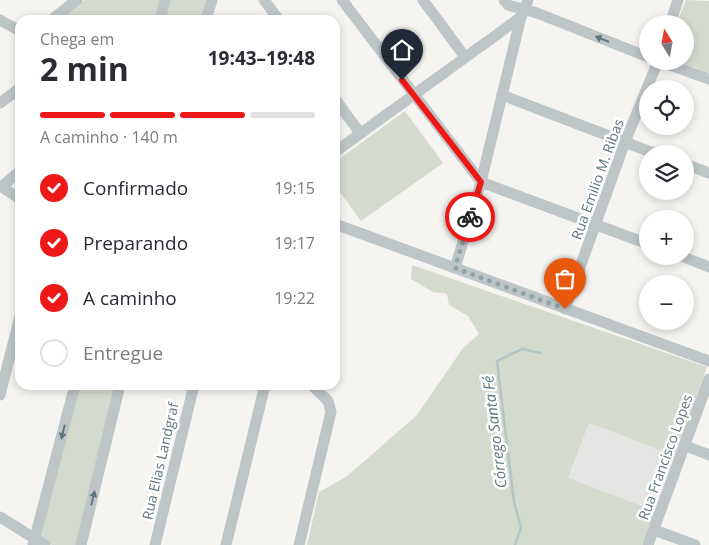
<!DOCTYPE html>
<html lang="pt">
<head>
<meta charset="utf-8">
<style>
  :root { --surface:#fff; --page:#f2f2f3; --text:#2b2b33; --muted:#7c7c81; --line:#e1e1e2; --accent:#ee1917 }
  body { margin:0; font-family:"Open Sans",sans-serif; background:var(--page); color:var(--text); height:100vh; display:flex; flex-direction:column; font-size:19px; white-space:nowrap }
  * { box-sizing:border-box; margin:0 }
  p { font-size:16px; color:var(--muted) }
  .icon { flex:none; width:28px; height:28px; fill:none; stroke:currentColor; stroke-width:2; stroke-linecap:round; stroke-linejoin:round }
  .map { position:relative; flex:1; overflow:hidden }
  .details { position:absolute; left:15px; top:15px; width:325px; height:375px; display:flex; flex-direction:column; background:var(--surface); border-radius:15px; box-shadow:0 2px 8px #0003 }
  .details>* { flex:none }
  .needle { width:32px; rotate:349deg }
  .fabs { position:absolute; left:639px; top:15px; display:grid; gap:10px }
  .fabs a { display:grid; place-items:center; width:55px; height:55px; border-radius:50%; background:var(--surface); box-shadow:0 2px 8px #0003; font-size:25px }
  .pin { position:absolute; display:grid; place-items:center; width:42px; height:42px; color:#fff; margin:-51px -21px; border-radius:50% 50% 50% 0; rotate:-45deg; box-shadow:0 0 5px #0007 }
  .pin .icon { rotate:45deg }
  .courier { position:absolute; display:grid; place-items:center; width:50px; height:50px; margin:-25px; border:4px solid #ee1917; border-radius:50%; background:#fff; color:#222; box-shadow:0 1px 6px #0007 }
  .headline em { font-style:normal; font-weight:700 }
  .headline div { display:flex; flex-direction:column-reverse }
  .headline { display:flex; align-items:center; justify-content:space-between; height:85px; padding:0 25px }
  h1 { font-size:32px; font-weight:700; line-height:38px }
  .bar { display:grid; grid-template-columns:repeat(4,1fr); gap:8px 5px; align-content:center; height:60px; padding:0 25px }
  .bar i { height:6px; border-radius:4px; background:var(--line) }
  .bar .current { background:var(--accent) }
  .bar p { grid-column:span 4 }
  ol { padding:0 25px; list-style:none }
  li { display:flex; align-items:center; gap:15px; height:55px }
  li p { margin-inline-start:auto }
  li .icon { padding:5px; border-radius:50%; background:var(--accent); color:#fff; stroke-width:4 }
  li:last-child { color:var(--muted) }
  li i { width:28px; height:28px; border:2px solid var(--line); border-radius:50% }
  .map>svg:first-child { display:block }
  .built { fill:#e5e5e4 }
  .green { fill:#d5dacf }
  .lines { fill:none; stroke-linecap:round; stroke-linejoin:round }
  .stream { stroke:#b2c5c6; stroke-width:2.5 }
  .minor { stroke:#bec5c7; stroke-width:11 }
  .oneway { fill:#5d777d }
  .done { stroke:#92a3a5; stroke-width:5; stroke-dasharray:0 9 }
  .route { stroke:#ee1917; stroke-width:6 }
  .labels { text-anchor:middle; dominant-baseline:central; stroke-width:5; stroke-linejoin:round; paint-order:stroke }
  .street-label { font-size:14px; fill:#5d777d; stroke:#fff }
  .water-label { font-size:15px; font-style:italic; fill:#58787a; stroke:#fff }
</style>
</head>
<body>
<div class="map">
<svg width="709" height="545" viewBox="0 0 709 545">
  <rect width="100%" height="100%" fill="#f5f4f0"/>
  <!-- built -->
  <path class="built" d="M589 423 676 456 655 511 568 479Z"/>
  <!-- green -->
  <g class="green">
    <path d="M85 0H160L156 20H58Z"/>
    <path d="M169 0H207L203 20H165Z"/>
    <path d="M686 0 709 1V73L677 61H685V24H676Z"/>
    <path d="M405 111 443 163 361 221 335 185V162Z"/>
    <path d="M412 265 707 367 676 456 589 423 568 478 655 511 642 545H307L319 492 346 477 417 415 463 348 479 334 468 316 449 305 447 294 433 292 411 279Z"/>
    <path d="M79 385H117L79 545H52L41 536Z"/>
  </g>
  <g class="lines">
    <!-- stream -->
    <path class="stream" d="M515 545 521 527 514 502 497 361 522 349 541 353"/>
    <!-- minor -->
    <g class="minor">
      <path d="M264 0 279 20"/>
      <path d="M342 0 481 182 648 244"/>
      <path d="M423 0 465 57"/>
      <path d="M504 0 508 5 537 13 648 57"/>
      <path d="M0 20 20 31"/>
      <path d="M51 20 77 0"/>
      <path d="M160 20 165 0"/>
      <path d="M206 20 212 0"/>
      <path d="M670 24 678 0"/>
      <path d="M659 61 709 79"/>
      <path d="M502 95 656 154"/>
      <path d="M335 99 360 133"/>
      <path d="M0 103 20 88"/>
      <path d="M335 152 521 17"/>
      <path d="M685 164 709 173"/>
      <path d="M0 186 20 199"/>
      <path d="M1 187 20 171"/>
      <path d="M335 224 709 361"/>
      <path d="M681 256 709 267"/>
      <path d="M455 268 481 182 521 17 528 0"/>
      <path d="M565 309 625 142 658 61"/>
      <path d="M0 395 20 316"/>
      <path d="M686 446 709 455"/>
      <path d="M0 517 45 545"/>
      <path d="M654 530 695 545"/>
      <path d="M33 545 75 385"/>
      <path d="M81 545 120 385"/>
      <path d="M155 545 194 385"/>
      <path d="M226 545 265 385"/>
      <path d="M299 545 331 412 328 401 312 385"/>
      <path d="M648 545 709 379"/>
    </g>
  </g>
  <!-- one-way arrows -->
  <defs><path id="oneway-solid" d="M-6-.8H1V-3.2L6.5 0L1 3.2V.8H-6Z" transform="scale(1.25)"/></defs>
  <g class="oneway">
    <use href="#oneway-solid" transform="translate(602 39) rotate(-158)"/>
    <use href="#oneway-solid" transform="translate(63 432) rotate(104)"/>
    <use href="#oneway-solid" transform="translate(93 498) rotate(-76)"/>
  </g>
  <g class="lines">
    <!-- done -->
    <path class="done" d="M470 217 455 268 565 309"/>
    <!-- route -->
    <path class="route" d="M402 80 481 182 470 217"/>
  </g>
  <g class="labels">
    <!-- street labels -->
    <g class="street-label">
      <text transform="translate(597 179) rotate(-70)">Rua Emilio M. Ribas</text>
      <text transform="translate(665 457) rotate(-70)">Rua Francisco Lopes</text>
      <text transform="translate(160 461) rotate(-77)">Rua Elias Landgraf</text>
    </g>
    <!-- water labels -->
    <g class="water-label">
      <text transform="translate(494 432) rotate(-97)">Córrego Santa Fé</text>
    </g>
  </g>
</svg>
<div class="fabs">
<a><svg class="needle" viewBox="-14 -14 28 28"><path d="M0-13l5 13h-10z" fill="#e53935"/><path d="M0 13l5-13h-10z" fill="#7c7c81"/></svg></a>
<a><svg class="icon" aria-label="locate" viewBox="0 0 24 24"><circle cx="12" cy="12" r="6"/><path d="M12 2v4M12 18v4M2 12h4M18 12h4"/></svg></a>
<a><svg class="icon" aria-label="layers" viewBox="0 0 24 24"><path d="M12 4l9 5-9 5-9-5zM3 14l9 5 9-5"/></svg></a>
<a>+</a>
<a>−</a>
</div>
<div class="pin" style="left:565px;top:309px;background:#ea580c"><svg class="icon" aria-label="bag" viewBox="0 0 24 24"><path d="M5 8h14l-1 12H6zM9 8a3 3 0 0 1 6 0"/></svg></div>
<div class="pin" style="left:402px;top:80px;background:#1f2937"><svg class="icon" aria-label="home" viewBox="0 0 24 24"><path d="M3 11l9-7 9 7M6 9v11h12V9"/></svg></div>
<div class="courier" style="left:470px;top:217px"><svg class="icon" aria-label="bike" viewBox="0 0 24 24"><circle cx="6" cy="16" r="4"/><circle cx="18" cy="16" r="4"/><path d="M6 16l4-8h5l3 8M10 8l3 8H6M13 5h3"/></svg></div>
<section class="details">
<div class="headline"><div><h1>2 min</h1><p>Chega em</p></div><em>19:43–19:48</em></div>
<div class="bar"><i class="current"></i><i class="current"></i><i class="current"></i><i></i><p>A caminho · 140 m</p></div>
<ol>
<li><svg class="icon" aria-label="check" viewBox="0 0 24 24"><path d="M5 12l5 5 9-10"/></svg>Confirmado<p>19:15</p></li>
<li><svg class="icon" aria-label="check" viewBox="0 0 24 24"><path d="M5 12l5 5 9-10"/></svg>Preparando<p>19:17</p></li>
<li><svg class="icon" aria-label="check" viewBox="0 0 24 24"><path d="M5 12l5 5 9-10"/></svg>A caminho<p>19:22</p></li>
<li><i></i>Entregue</li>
</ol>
</section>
</div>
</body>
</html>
